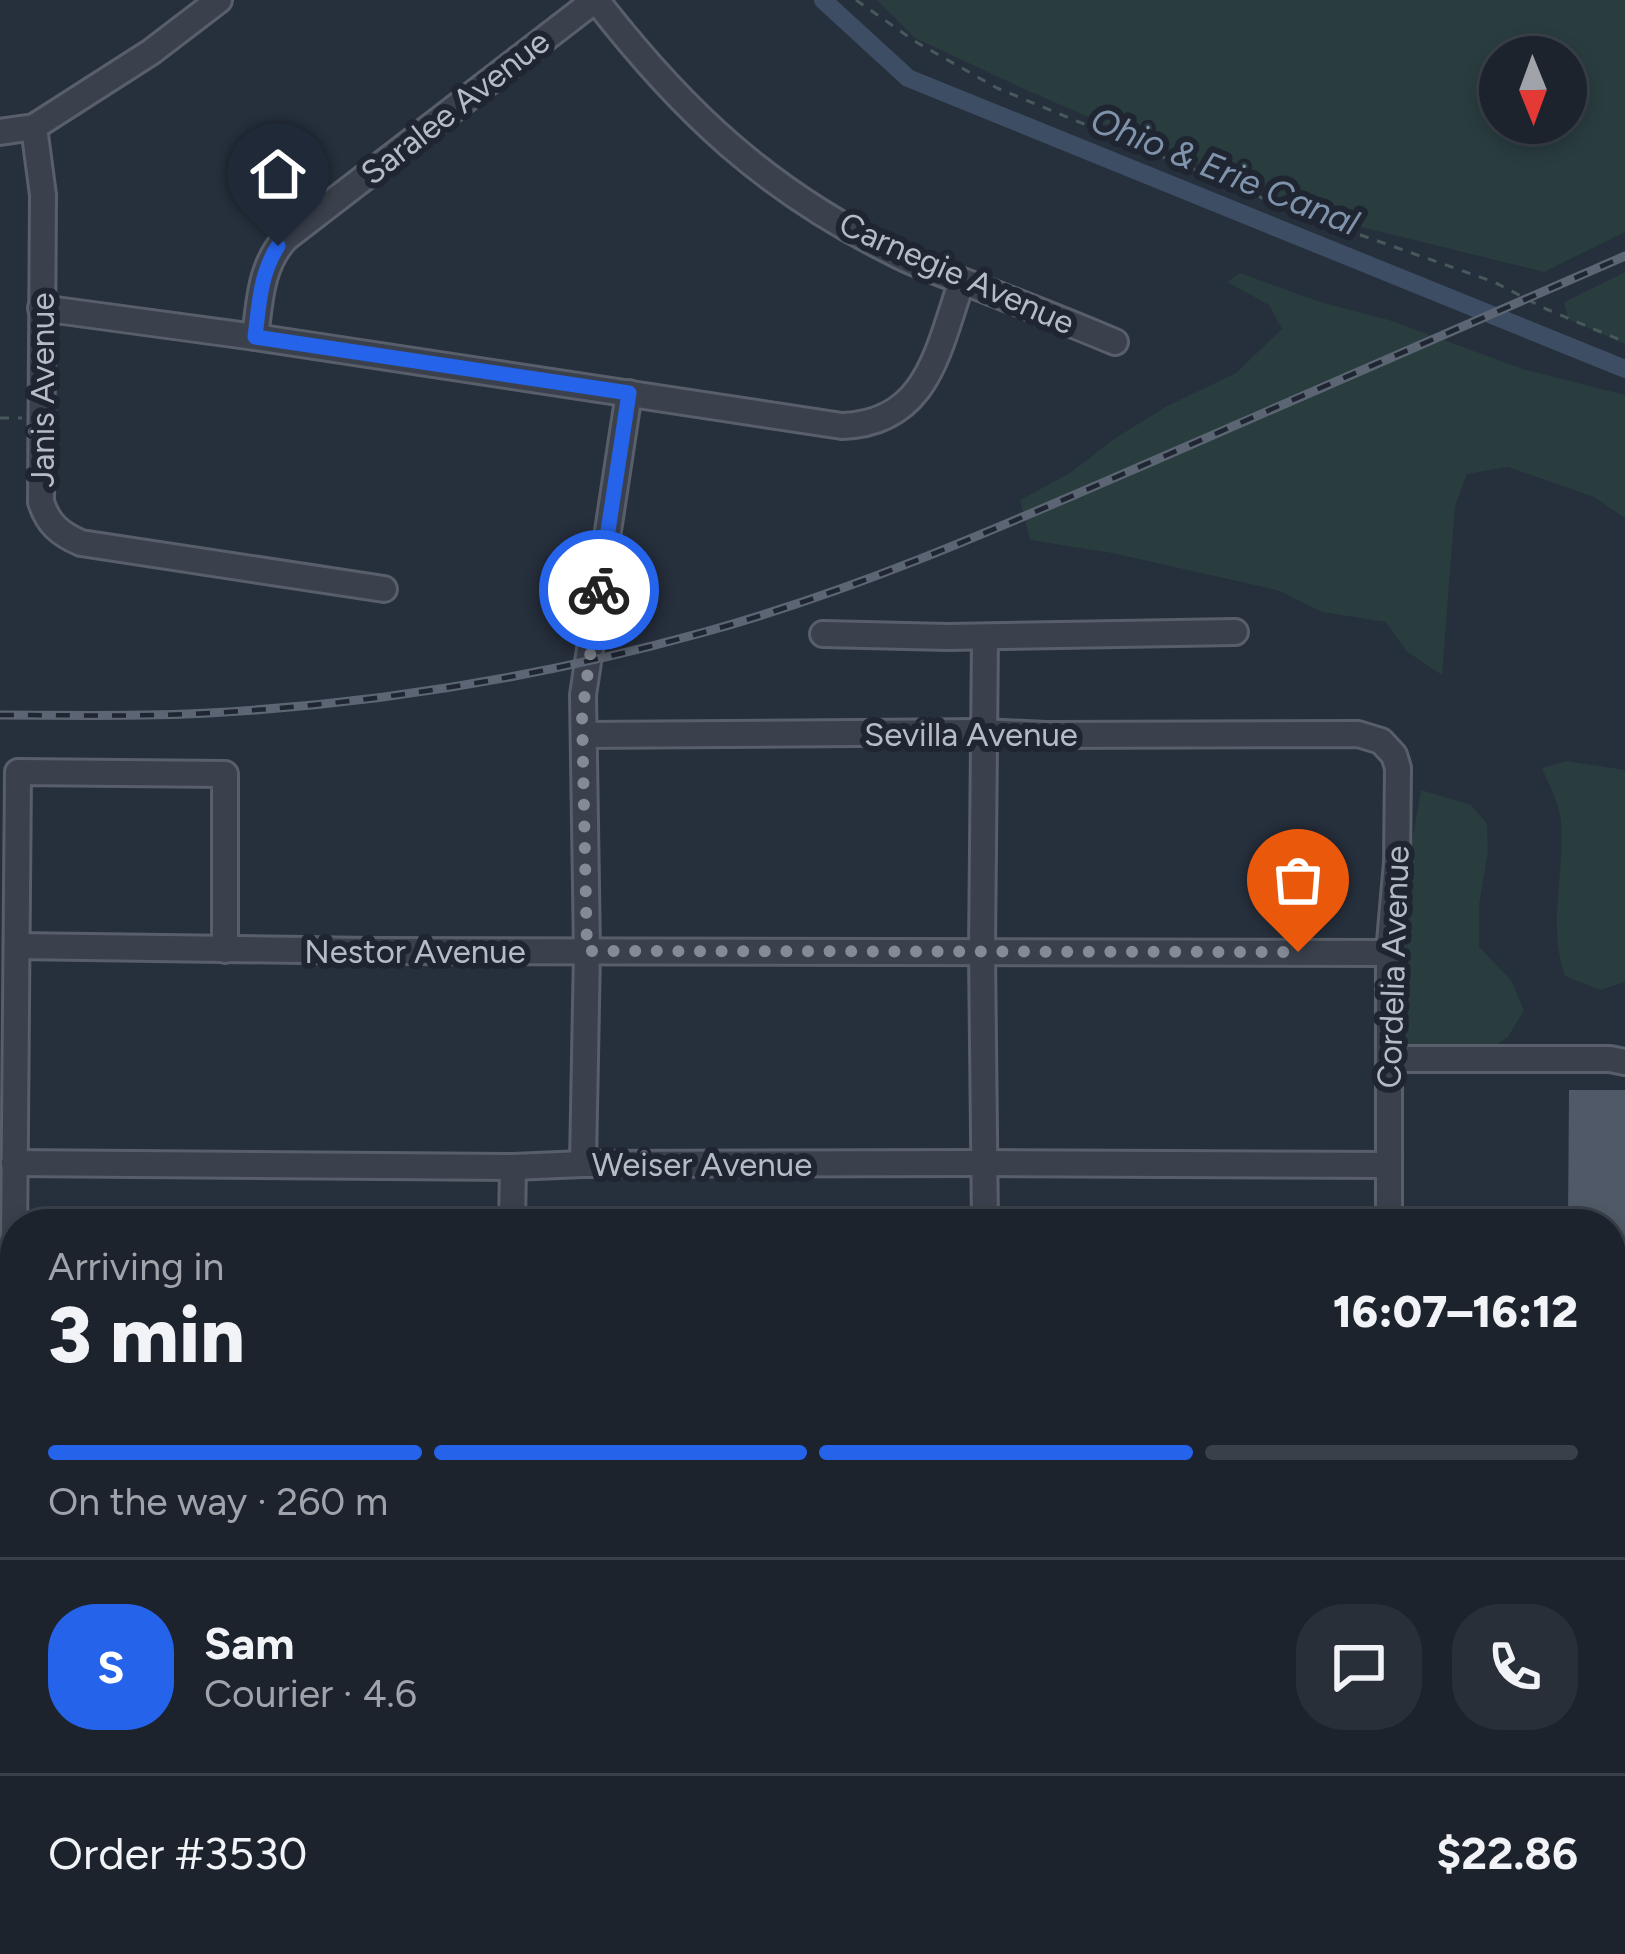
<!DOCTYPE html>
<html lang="en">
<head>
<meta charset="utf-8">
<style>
  :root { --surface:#1c232d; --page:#292f39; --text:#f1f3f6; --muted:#a0a4aa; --line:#3a4049; --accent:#2563eb }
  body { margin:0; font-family:Figtree,sans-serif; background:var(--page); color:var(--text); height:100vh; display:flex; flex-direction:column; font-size:45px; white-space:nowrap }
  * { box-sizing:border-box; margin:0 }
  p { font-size:39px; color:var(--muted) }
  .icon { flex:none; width:66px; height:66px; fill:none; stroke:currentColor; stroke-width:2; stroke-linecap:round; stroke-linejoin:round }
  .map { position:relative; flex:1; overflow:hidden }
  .side { position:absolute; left:0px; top:1209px; width:1626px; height:747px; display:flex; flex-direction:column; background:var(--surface); border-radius:48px 48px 0 0; box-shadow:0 6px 18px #0003,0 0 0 3px var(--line) }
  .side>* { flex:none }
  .needle { width:78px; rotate:179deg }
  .controls { position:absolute; left:1479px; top:36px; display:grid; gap:24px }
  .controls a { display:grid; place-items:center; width:108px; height:108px; border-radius:50%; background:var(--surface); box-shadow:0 6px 18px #0003,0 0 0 3px var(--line); font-size:60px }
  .pin { position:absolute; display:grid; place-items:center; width:102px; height:102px; color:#fff; margin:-123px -51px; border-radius:50% 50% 50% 0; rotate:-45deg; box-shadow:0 0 12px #0007 }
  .pin .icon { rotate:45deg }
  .courier { position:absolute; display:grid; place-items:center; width:120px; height:120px; margin:-60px; border:9px solid #2563eb; border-radius:50%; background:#fff; color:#222; box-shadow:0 3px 15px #0007 }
  .headline em { font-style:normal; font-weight:800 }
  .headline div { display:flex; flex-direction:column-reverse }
  .headline { display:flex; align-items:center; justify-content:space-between; height:204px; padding:0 48px }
  h1 { font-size:78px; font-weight:800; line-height:90px }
  .bar { display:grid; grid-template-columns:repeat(4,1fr); gap:18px 12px; align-content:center; height:144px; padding:0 48px }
  .bar i { height:15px; border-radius:9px; background:var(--line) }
  .bar .on { background:var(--accent) }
  .bar p { grid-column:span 4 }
  .line { display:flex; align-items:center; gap:30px; padding:0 48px; border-top:3px solid var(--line) }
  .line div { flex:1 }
  .round { display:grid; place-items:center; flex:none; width:126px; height:126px; border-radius:48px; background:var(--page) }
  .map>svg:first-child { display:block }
  .green { fill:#293c3e; fill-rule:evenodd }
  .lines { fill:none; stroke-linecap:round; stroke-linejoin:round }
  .canal { stroke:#3d4d63; stroke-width:18 }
  .building { fill:#505967 }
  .minor-casing { stroke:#585f6a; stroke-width:30 }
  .major-casing { stroke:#434a55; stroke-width:36 }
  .path { stroke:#48595c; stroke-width:3; stroke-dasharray:9 9; stroke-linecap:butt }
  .minor { stroke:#3a414c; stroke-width:24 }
  .major { stroke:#58606c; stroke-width:30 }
  .rail-casing { stroke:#5c6573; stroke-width:9 }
  .rail { stroke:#1f2631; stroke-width:4.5; stroke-dasharray:14; stroke-linecap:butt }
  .done { stroke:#848b96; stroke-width:12; stroke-dasharray:0 21.6 }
  .route { stroke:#2563eb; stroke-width:15 }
  .labels { text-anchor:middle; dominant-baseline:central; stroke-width:12; stroke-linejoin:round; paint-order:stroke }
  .street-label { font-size:33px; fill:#b6bcc7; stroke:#1f2631 }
  .water-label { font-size:36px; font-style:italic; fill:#8093ac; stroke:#1f2631 }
</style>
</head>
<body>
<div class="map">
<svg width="1625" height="1954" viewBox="0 0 1625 1954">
  <rect width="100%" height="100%" fill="#262f3c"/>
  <!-- green -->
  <g class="green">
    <path d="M877 0H1625V232L1544 272 1317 216 1024 89 915 38ZM1566 57V123H1500V57Z"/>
    <path d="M1625 272V344L1568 319 1564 302Z"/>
    <path d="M1240 273 1320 302 1389 320 1523 369 1625 395V518L1594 497 1508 467 1467 474 1455 506 1442 675 1406 651 1386 622 1322 612 1277 590 1112 553 1030 540 1020 500 1070 473 1114 439 1167 406 1236 373 1282 329 1269 305 1227 282Z"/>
    <path d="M1567 761 1625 770V982L1600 990 1565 976C1547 927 1565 873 1561 823 1560 805 1549 785 1542 768Z"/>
    <path d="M1421 790 1471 805 1487 824 1488 851 1479 905V947L1511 980 1524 1010 1508 1037 1488 1050 1404 1044 1399 918Z"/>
  </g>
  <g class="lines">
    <!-- canal -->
    <path class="canal" d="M823 0 908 78 1625 369"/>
  </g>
  <!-- building -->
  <path class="building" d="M1569 1090H1625V1543H1611V1224H1568Z"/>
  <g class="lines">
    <!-- minor casing -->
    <g class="minor-casing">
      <g id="minor">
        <path d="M596 0C683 112 766 190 894 253 918 266 945 274 970 284 1019 303 1067 322 1115 342"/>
        <path d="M34 127 43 195 41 502C48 524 60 534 81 543L384 589"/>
        <path d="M0 132 34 127 151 52 219 0"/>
        <path d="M41 308 255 337 842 426C929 423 938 348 962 281"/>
        <path d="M255 337C260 301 260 266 286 238L595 0"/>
        <path d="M823 634 948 637 1235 632"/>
        <path d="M584 735 982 732 1046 735 1358 734 1381 741 1394 755 1398 768 1397 862 1389 953V1224"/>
        <path d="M17 946 371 951 1389 953"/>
        <path d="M1389 1059H1610L1625 1062"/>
        <path d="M14 1163 513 1167 583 1164 985 1163 1389 1165"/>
        <path d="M583 1164 587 951 583 695 629 393"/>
        <path d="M512 1224 513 1167"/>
        <path d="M985 1224 982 952 985 637"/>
        <path d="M11 1597 18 772 225 774V950"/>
        <path d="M1611 1641H1625"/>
        <path d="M0 1733H15"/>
        <path d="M0 1861H15"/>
        <path d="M390 1941V1954"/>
        <path d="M986 1954 987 1941"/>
      </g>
    </g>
    <!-- major casing -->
    <g class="major-casing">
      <g id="major">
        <path d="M0 1598 15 1597"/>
        <path d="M1611 1605 1625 1606"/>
      </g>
    </g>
    <!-- path -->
    <g class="path">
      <path d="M856 0 916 42 997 88 1301 214 1494 282 1546 309 1625 342"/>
      <path d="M0 418H22"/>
    </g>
    <!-- minor -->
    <use href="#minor" class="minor"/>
    <!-- major -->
    <use href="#major" class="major"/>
    <!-- rail casing -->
    <g class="rail-casing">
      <path id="rail" d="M0 715C69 715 139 717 209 713 374 704 541 677 701 633 862 589 1014 521 1167 455 1319 388 1472 323 1625 256"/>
    </g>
    <!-- rail -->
    <use href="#rail" class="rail"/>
  </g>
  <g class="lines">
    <!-- done -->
    <path class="done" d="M599 590 582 715 587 951 1298 952"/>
    <!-- route -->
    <path class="route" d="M278 246C260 274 259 305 255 337L629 393 599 590"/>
  </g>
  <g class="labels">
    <!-- street labels -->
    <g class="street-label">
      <text transform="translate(455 107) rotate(-38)">Saralee Avenue</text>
      <text transform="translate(957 273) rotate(24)">Carnegie Avenue</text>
      <text transform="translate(42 390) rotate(-90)">Janis Avenue</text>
      <text x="971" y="734">Sevilla Avenue</text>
      <text x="415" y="951">Nestor Avenue</text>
      <text transform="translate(1393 967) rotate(-88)">Cordelia Avenue</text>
      <text x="702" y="1164">Weiser Avenue</text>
    </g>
    <!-- water labels -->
    <g class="water-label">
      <text transform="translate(1225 171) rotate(22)">Ohio &amp; Erie Canal</text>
    </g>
  </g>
</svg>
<div class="controls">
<a><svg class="needle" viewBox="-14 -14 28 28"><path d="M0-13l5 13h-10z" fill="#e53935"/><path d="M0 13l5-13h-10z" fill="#a0a4aa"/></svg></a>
</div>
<div class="pin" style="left:1298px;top:952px;background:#ea580c"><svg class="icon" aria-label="bag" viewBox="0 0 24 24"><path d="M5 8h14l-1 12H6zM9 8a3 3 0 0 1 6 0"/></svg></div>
<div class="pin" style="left:278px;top:246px;background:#1f2937"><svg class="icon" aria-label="home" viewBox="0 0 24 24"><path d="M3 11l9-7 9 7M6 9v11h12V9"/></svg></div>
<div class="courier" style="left:599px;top:590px"><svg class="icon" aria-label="bike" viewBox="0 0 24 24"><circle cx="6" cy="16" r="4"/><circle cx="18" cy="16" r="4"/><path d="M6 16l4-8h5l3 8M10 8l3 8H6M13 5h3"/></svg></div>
<section class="side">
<div class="headline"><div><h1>3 min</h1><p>Arriving in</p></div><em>16:07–16:12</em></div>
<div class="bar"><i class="on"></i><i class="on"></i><i class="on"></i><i></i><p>On the way · 260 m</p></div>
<div class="line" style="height:216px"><b class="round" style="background:var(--accent);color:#fff">S</b><div><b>Sam</b><p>Courier · 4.6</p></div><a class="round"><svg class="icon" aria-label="chat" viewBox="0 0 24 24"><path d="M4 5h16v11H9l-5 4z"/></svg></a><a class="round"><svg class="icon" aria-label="phone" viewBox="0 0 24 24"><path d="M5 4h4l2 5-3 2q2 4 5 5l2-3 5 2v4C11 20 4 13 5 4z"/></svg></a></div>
<div class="line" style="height:156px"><div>Order #3530</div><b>$22.86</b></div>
</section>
</div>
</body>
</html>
